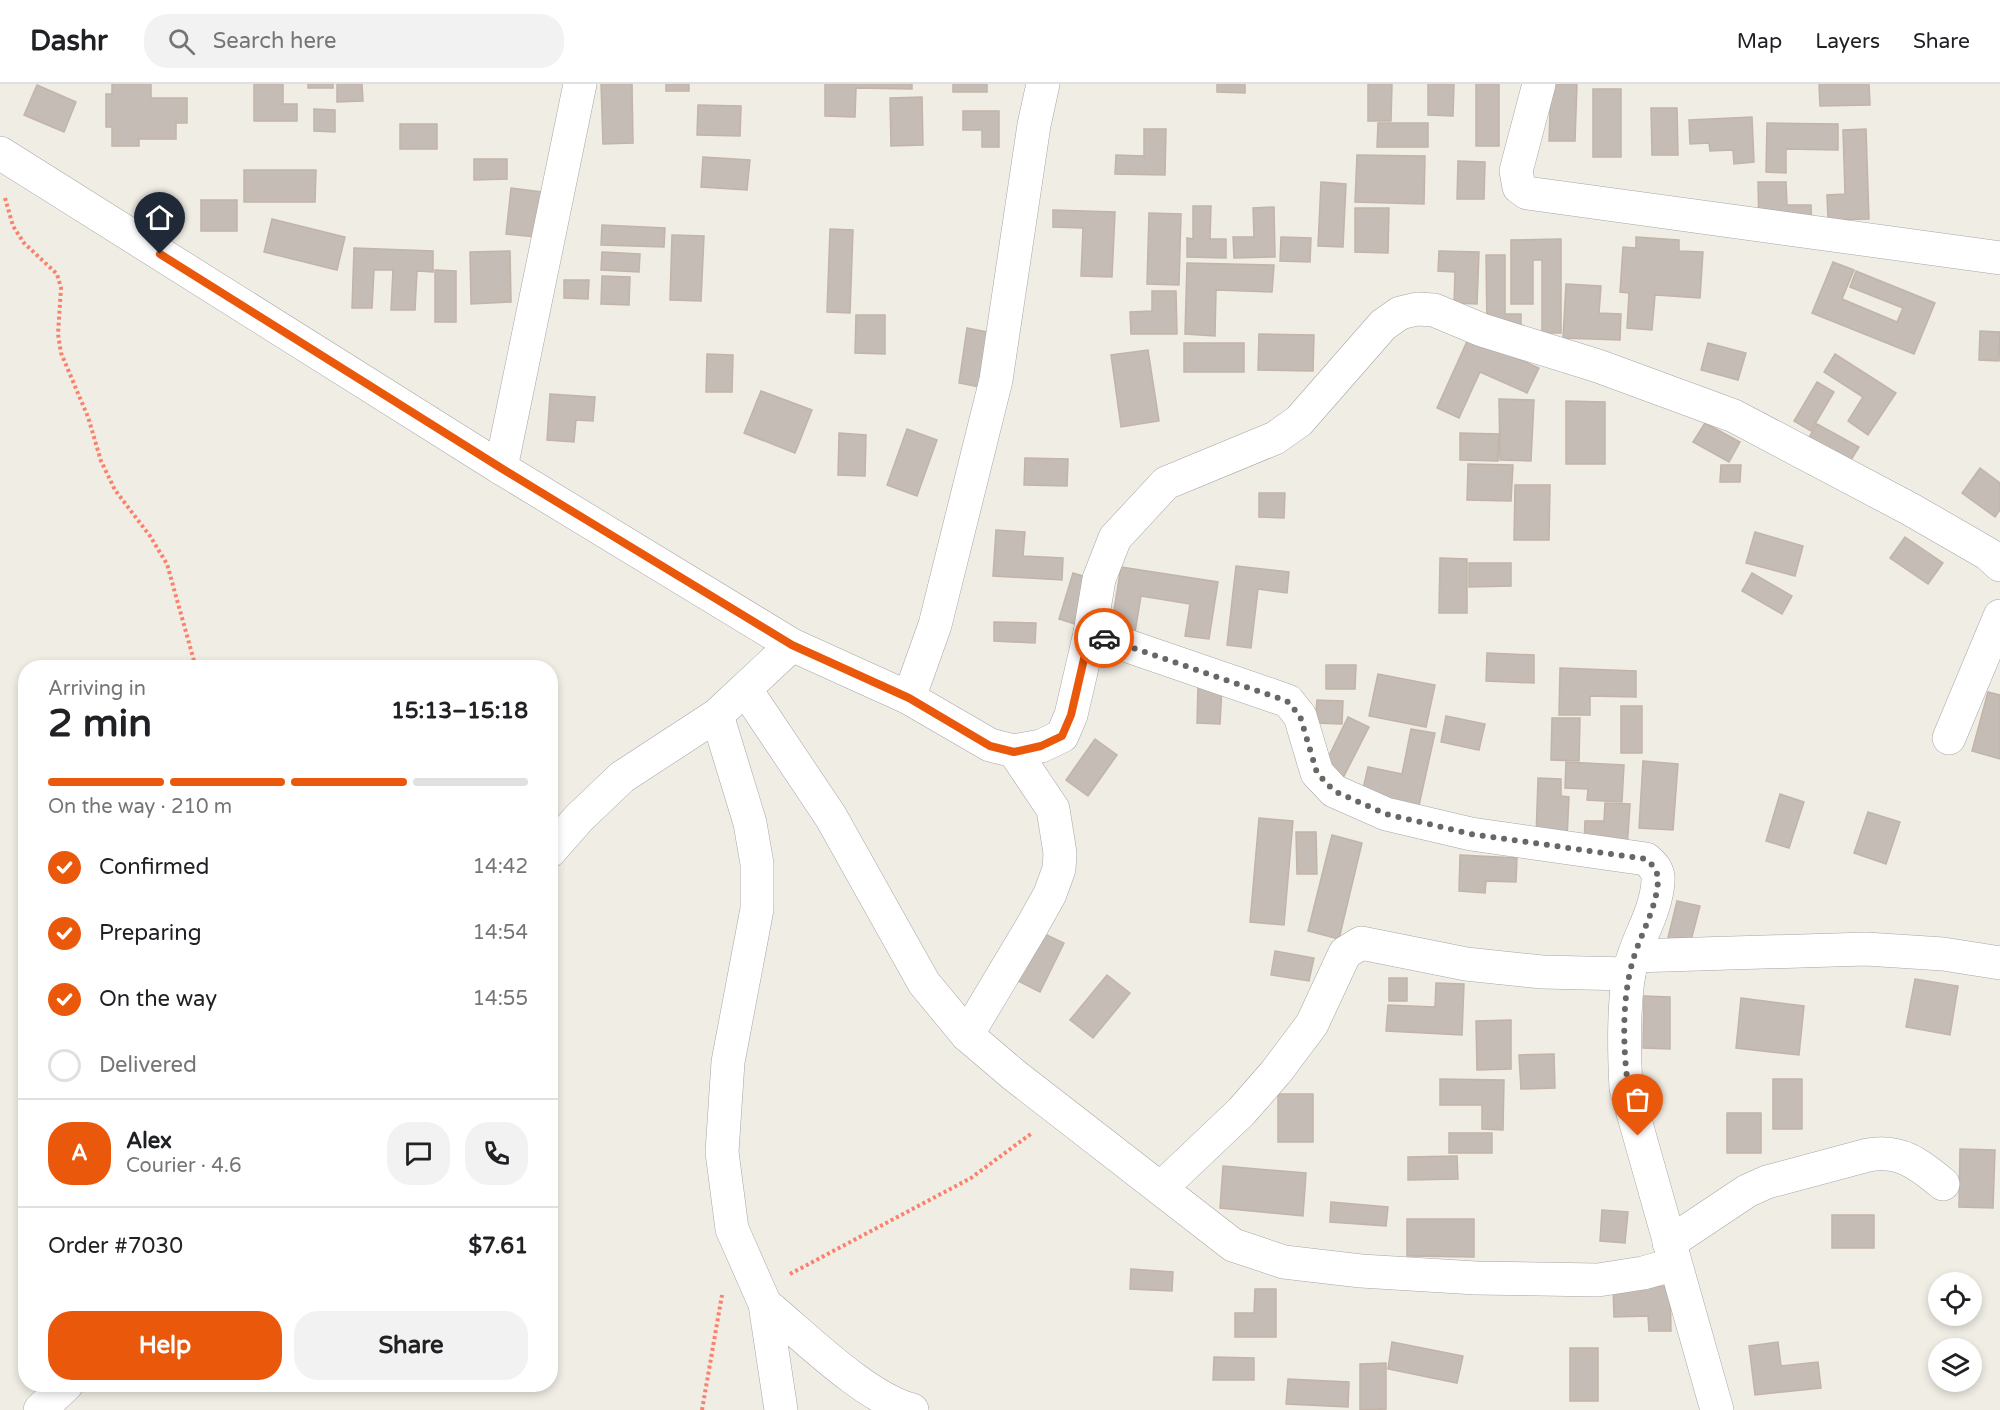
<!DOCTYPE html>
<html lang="en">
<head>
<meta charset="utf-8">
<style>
  :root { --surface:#fff; --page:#f2f2f2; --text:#202124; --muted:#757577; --line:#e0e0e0; --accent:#ea580c }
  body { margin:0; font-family:"Varela Round",sans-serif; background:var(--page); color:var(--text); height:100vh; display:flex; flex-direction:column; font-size:22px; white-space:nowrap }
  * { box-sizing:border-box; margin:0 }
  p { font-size:20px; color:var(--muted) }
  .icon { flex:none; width:33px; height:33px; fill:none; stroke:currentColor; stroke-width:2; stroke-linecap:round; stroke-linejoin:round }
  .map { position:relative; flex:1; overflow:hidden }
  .sheet { position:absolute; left:18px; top:576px; width:540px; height:732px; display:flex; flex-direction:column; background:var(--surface); border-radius:24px; box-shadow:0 3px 9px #0003 }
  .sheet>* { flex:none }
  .buttons { position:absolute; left:1928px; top:1188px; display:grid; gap:12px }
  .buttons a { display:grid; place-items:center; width:54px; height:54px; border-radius:50%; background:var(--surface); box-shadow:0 3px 9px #0003; font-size:30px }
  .pin { position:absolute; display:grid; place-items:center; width:51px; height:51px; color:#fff; margin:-62px -26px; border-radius:50% 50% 50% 0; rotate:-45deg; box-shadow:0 0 6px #0007 }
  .pin .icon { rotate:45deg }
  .courier { position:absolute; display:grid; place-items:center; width:60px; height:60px; margin:-30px; border:4px solid #ea580c; border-radius:50%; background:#fff; color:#222; box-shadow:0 2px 8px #0007 }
  .headline em { font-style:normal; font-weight:700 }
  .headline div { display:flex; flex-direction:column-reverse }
  .headline { display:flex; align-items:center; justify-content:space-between; height:102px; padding:0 30px }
  h1 { font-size:39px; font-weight:700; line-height:45px }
  .bar { display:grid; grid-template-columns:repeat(4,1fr); gap:9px 6px; align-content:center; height:72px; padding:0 30px }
  .bar i { height:8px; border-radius:4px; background:var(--line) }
  .bar .on { background:var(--accent) }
  .bar p { grid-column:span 4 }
  .line { display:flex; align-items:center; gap:15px; padding:0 30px; border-top:2px solid var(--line) }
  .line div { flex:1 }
  .round { display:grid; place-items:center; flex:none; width:63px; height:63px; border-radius:24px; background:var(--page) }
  ol { padding:0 30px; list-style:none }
  li { display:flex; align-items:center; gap:18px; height:66px }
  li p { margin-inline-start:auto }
  li .icon { padding:6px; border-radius:50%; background:var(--accent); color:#fff; stroke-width:4 }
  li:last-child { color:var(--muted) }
  li i { width:33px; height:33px; border:3px solid var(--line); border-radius:50% }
  .action { display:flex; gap:12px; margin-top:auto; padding:12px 30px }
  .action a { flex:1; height:69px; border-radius:24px; background:var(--accent); color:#fff; font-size:24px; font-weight:700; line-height:69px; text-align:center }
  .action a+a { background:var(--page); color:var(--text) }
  header { display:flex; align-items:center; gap:36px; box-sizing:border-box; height:84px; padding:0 30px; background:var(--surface); border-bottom:2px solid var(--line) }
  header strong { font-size:28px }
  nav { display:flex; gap:33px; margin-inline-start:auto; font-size:21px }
  .search { width:420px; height:54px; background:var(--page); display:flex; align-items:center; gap:15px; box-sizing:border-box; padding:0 21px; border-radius:24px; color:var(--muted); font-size:22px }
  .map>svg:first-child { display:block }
  .building { fill:#c5bcb5; stroke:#c2b4a8; stroke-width:1.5 }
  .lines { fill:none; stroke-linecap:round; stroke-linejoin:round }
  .minor-casing { stroke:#a6a6a6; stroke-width:34 }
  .path { stroke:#fa816c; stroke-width:4; stroke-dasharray:3 3; stroke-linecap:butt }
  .minor { stroke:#fff; stroke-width:33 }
  .done { stroke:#686764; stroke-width:6; stroke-dasharray:0 10.8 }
  .route { stroke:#ea580c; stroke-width:8 }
</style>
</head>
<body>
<header>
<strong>Dashr</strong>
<div class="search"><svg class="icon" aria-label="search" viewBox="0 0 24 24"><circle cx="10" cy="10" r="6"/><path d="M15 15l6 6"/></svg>Search here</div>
<nav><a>Map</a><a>Layers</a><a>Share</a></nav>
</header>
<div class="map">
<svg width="2000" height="1326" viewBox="0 0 2000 1326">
  <rect width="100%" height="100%" fill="#f0ede5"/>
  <!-- building -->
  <g class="building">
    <path d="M112 0H151V14H187V39H176V55H139V62H112V43H106V10H112Z"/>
    <path d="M254 0H283V20H297V37H254Z"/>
    <rect x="308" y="0" width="25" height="4"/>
    <path d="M337 0H362L363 17 337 18Z"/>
    <path d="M601 0H632L633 59 603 60Z"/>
    <rect x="666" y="0" width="23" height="7"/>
    <path d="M825 0H912V5L856 4 855 33 825 32Z"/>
    <rect x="953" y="0" width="34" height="8"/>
    <path d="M1217 0H1245V9L1217 8Z"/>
    <path d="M1368 0H1392L1391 37H1368Z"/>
    <path d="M1428 0H1454L1453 32 1428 31Z"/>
    <rect x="1476" y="0" width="23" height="62"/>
    <path d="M1551 0H1577L1575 57H1549Z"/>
    <path d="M1819 0H1869L1870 21 1820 22Z"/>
    <path d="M37 1 76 18 64 48 24 31Z"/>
    <rect x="1593" y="5" width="28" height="68"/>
    <path d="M922 13 923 61 891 62 890 14Z"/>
    <path d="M698 21 741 22 740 52 697 51Z"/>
    <path d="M1651 24H1677L1678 71H1652Z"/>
    <path d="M314 25 335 26V48L314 47Z"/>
    <path d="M963 27H999V63H982V46H963Z"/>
    <path d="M1752 33 1754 78 1734 80 1733 66 1710 67 1709 59 1690 60 1689 36Z"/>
    <path d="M1378 39H1428V63H1377Z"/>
    <path d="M1767 39 1838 40V66L1786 65V89L1766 88Z"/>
    <rect x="400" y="40" width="37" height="25"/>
    <path d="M1144 45H1166L1165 91 1115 90 1116 71 1144 72Z"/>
    <path d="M1866 45 1869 135 1828 136 1827 111 1845 110 1843 46Z"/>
    <path d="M1357 71 1425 72 1424 120 1355 118Z"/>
    <path d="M703 73 750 76 747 106 701 103Z"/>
    <path d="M474 75H507V95L474 96Z"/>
    <path d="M1458 77 1485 78 1484 115H1457Z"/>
    <path d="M244 86H316L315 118H244Z"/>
    <path d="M1321 98 1346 100 1343 163 1318 162Z"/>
    <path d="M1758 98H1786L1787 121H1811L1812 142 1759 144Z"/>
    <path d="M511 104 542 108 536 153 506 150Z"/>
    <rect x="201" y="116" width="36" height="31"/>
    <path d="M1193 122H1211L1210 155H1226V174L1187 173V154L1193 155Z"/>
    <path d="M1274 123 1275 173 1234 174 1233 153H1254L1253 124Z"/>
    <path d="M1355 124H1389L1388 169 1355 168Z"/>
    <path d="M1053 126 1115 128 1112 193 1081 192 1083 144 1053 143Z"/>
    <path d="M1149 129 1181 130 1179 201 1147 200Z"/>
    <path d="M272 135 345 153 337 186 264 168Z"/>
    <path d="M602 141 665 144 664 163 601 161Z"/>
    <path d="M830 145 853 146 850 229 827 228Z"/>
    <path d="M672 151 704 152 701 217 670 216Z"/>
    <path d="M1281 153 1311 154 1310 178 1280 177Z"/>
    <path d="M1636 153 1679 156V167L1703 168 1700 214 1655 211 1652 246 1627 244 1629 209 1620 208 1623 163 1636 164Z"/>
    <path d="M1561 155V249H1542V176H1533V220H1511V156Z"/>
    <path d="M354 164 433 167V188L417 187 415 226H391L393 186H374L372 224H352Z"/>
    <path d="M510 167 511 218 471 220 470 168Z"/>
    <path d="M1439 167 1479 168 1477 220 1454 219 1455 188 1438 187Z"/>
    <path d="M602 168 640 170 639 188 601 186Z"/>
    <path d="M1486 171H1505V230H1521V244L1487 245Z"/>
    <path d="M1833 178 1854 186 1842 215 1897 238 1903 224 1850 203 1856 187 1935 219 1914 270 1812 229Z"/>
    <path d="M1187 179 1274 181 1272 208 1216 206 1215 252 1185 250Z"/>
    <path d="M435 186 456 187V238H435Z"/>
    <path d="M602 192 630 193 629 221 601 220Z"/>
    <path d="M564 196H589L588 215 564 214Z"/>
    <path d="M1566 200 1601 202 1599 229 1621 230 1620 256 1563 254Z"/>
    <path d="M1152 207H1176L1177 250H1131L1130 228 1152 227Z"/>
    <path d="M856 231H885V270L855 269Z"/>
    <path d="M967 244 993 249 985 304 959 299Z"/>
    <path d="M1980 247 2000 248 1999 277 1979 276Z"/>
    <path d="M1259 250 1314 251 1313 287 1258 286Z"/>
    <path d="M1469 253 1539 284 1527 309 1480 288 1459 334 1437 324Z"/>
    <rect x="1184" y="259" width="60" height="29"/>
    <path d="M1708 259 1746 269 1738 296 1701 286Z"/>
    <path d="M1148 266 1159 337 1121 343 1111 271Z"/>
    <path d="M707 270 733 271 732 308H706Z"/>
    <path d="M1835 270 1896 309 1868 351 1848 337 1863 313 1824 288Z"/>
    <path d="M1817 298 1834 308 1811 347 1794 337Z"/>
    <path d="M761 307 812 326 795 369 744 349Z"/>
    <path d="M550 310 595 313 593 337 576 336 574 358 547 356Z"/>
    <path d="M1499 315 1534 316 1531 377 1500 376Z"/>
    <path d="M1566 317 1605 318V380H1566Z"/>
    <path d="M1705 339 1740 358 1729 378 1693 358Z"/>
    <path d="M1817 340 1859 363 1846 384 1805 360Z"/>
    <path d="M907 345 937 356 917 412 887 401Z"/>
    <path d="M839 349 866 351 865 392 838 391Z"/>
    <path d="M1460 349 1499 350 1498 377 1460 376Z"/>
    <path d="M1025 374 1068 375 1067 402 1024 401Z"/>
    <path d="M1468 380 1513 381 1511 417 1467 416Z"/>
    <path d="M1721 381H1741L1740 398H1720Z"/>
    <path d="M1980 384 2000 399V426L1995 433 1962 409Z"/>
    <path d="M1515 401H1550L1549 456H1514Z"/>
    <path d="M1259 409H1285L1284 434 1259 433Z"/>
    <path d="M996 446 1025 448 1023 472 1063 474 1062 496 993 492Z"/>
    <path d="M1755 448 1803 462 1795 492 1746 479Z"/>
    <path d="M1905 453 1943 479 1928 500 1890 474Z"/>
    <path d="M1440 474 1467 475V529H1439Z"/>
    <path d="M1469 479H1511V502L1469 503Z"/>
    <path d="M1236 482 1289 488 1287 509 1258 505 1251 564 1227 561Z"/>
    <path d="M1121 483 1218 498 1209 555 1185 552 1190 520 1141 512 1134 554 1110 550Z"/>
    <path d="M1073 489 1093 495 1078 541 1059 535Z"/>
    <path d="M1752 489 1792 512 1782 530 1742 507Z"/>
    <path d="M994 538 1036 539 1035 559 994 557Z"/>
    <path d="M1487 569 1534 571V599L1486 597Z"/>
    <path d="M1326 581H1356L1355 605H1326Z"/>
    <path d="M1560 584 1636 587V613L1590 612V631H1559Z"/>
    <path d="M1378 590 1435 601 1426 643 1369 632Z"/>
    <path d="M1198 601 1222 602 1220 640 1197 639Z"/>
    <path d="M1988 608 2000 611V675L1972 667Z"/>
    <path d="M1317 616 1343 617 1342 640 1315 639Z"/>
    <rect x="1621" y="622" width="21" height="47"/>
    <path d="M1446 632 1485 640 1479 666 1441 658Z"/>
    <path d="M1348 633 1369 643 1343 694 1323 684Z"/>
    <path d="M1552 634H1580L1579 677 1551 676Z"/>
    <path d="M1411 645 1435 649 1418 726 1361 714 1368 683 1402 690Z"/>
    <path d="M1095 655 1117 671 1088 712 1066 696Z"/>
    <path d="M1643 677 1678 680 1673 746 1639 744Z"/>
    <path d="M1566 678 1624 681 1622 718 1587 716 1588 705 1565 704Z"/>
    <path d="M1538 694 1561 695V712L1569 713 1567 755 1536 754Z"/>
    <path d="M1780 710 1804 718 1789 764 1766 757Z"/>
    <path d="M1605 719 1630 720 1627 765 1584 762 1585 737H1604Z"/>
    <path d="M1868 728 1900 738 1886 780 1854 769Z"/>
    <path d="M1259 734 1293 737 1284 841 1250 838Z"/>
    <path d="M1296 748H1316L1317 790H1297Z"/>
    <path d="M1332 751 1362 759 1339 855 1308 847Z"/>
    <path d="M1460 771 1517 774 1516 798 1486 797 1485 809 1459 807Z"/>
    <path d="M1677 817 1700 822 1689 864 1667 858Z"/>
    <path d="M1036 846 1064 859 1040 908 1012 894Z"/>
    <path d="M1275 867 1314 874 1309 897 1271 891Z"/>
    <path d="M1107 891 1130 909 1093 954 1070 936Z"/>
    <rect x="1389" y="894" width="18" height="23"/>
    <path d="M1915 895 1958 902 1950 951 1906 943Z"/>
    <path d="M1436 899 1464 900 1462 951 1386 947 1388 921 1435 923Z"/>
    <path d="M1644 912 1670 913V965L1643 964Z"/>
    <path d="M1741 914 1804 922 1799 971 1736 964Z"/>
    <path d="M1511 936V985L1477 986 1476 937Z"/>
    <path d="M1554 970 1555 1004 1521 1005 1519 971Z"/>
    <path d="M1440 995 1504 996 1503 1046 1482 1045V1021H1440Z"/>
    <rect x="1773" y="995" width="29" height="50"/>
    <rect x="1278" y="1010" width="35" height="48"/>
    <rect x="1727" y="1029" width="34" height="40"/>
    <rect x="1449" y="1049" width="43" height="20"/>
    <path d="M1960 1065 1995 1066 1993 1124 1959 1123Z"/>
    <path d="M1457 1072 1458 1095 1408 1096V1073Z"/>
    <path d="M1223 1082 1306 1089 1303 1132 1220 1124Z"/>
    <path d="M1331 1118 1388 1123 1386 1142 1330 1138Z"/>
    <path d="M1602 1126 1628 1128 1625 1159 1600 1157Z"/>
    <rect x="1832" y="1131" width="42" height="33"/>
    <path d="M1407 1135H1474V1173L1407 1172Z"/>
    <path d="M1131 1185 1173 1188 1172 1207 1130 1205Z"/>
    <path d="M1670 1202 1671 1247H1649L1648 1232 1614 1233 1613 1203Z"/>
    <path d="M1255 1205H1276V1253H1235V1229H1254Z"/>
    <path d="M1392 1258 1463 1272 1457 1299 1388 1285Z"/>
    <path d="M1778 1258 1781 1282 1818 1278 1821 1304 1755 1311 1749 1262Z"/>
    <rect x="1570" y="1264" width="28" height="53"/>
    <path d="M1214 1273 1254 1274V1296H1213Z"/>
    <path d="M1386 1279V1325L1360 1326V1280Z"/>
    <path d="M1288 1295 1349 1298 1348 1323 1286 1320Z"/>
  </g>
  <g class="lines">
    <!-- minor casing -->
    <g class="minor-casing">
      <g id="minor">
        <path d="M1539 0 1516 87 1519 103 1527 109 2000 174"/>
        <path d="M0 69 501 384 792 561 909 614 990 661 1014 667 1041 662 1062 652 1071 631 1090 549 1099 495 1115 454 1166 399 1275 354 1299 337 1383 241 1400 229 1417 225 1434 226 1482 246 1598 282 1734 332 1910 425 1988 470 2000 481"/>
        <path d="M501 384 580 0"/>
        <path d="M1090 549 1288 617 1300 632 1317 689 1334 707 1386 730 1471 750 1646 775C1653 781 1659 787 1658 797 1656 831 1635 857 1629 889 1623 925 1624 967 1626 1004L1717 1326"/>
        <path d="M746 606 831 733 924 899 967 951 1014 991 1233 1161 1284 1178 1361 1187 1476 1194 1598 1196 1643 1189 1675 1180"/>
        <path d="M909 614 935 541 996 296 1034 41 1043 0"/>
        <path d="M717 631 750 739 757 780V825L728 978 722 1068 732 1145 765 1220 781 1326"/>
        <path d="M1949 654 2000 532"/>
        <path d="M550 767 579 734 622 693 717 631 792 561"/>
        <path d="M1634 872 1866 865 1943 870 2000 879"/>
        <path d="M967 951 1031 844 1050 810 1059 785 1060 769 1053 725 1014 667"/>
        <path d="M1161 1104 1241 1028 1276 988 1312 940 1345 869 1361 859 1466 880 1542 888 1629 890"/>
        <path d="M1669 1159 1747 1107 1767 1098 1868 1071C1900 1065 1919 1080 1943 1100"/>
        <path d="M765 1220C804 1252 864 1313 912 1326"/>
        <path d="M40 1326 67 1300"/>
      </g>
    </g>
    <!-- path -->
    <g class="path">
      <path d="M5 114 13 142 24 159 57 190 61 204 58 250 61 269 88 333 101 377 115 406 150 452 167 480 196 584"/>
      <path d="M790 1190 971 1094 1032 1049"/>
      <path d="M702 1326 722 1211"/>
    </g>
    <!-- minor -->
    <use href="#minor" class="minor"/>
  </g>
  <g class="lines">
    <!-- done -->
    <path class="done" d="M1104 554 1287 617 1300 632 1317 689 1334 707 1386 730 1471 750 1646 775C1653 781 1658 787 1658 797 1656 826 1641 849 1633 876 1618 927 1624 1001 1638 1052"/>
    <!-- route -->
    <path class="route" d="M160 170 501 384 792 561 909 614 990 662 1014 668 1041 662 1062 652 1071 631 1090 549 1104 554"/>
  </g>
</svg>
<div class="buttons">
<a><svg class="icon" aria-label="locate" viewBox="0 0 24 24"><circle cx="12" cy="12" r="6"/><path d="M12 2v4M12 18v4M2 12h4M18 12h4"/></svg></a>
<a><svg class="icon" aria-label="layers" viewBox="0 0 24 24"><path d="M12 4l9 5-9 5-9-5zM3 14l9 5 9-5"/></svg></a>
</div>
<div class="pin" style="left:1638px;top:1052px;background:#ea580c"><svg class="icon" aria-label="bag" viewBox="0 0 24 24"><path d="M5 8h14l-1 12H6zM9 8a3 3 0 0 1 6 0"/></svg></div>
<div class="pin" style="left:160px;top:170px;background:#1f2937"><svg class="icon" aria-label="home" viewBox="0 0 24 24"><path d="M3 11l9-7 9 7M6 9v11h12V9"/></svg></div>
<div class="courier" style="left:1104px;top:554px"><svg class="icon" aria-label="car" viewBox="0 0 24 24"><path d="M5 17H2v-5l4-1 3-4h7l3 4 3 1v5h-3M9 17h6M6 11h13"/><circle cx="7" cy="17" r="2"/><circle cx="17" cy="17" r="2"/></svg></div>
<section class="sheet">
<div class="headline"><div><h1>2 min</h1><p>Arriving in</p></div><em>15:13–15:18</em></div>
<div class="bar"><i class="on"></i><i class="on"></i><i class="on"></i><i></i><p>On the way · 210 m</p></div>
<ol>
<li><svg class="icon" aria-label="check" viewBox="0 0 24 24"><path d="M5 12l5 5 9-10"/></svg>Confirmed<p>14:42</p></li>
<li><svg class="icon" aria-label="check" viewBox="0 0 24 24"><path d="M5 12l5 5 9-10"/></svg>Preparing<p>14:54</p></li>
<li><svg class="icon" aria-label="check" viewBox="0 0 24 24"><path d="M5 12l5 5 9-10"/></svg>On the way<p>14:55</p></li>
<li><i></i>Delivered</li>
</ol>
<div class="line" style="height:108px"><b class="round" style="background:var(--accent);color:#fff">A</b><div><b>Alex</b><p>Courier · 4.6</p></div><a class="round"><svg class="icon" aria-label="chat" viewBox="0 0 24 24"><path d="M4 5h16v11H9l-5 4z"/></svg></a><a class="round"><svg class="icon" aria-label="phone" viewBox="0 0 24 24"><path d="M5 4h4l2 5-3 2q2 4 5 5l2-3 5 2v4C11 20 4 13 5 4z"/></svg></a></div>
<div class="line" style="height:78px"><div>Order #7030</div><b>$7.61</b></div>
<div class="action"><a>Help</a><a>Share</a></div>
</section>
</div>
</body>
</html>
